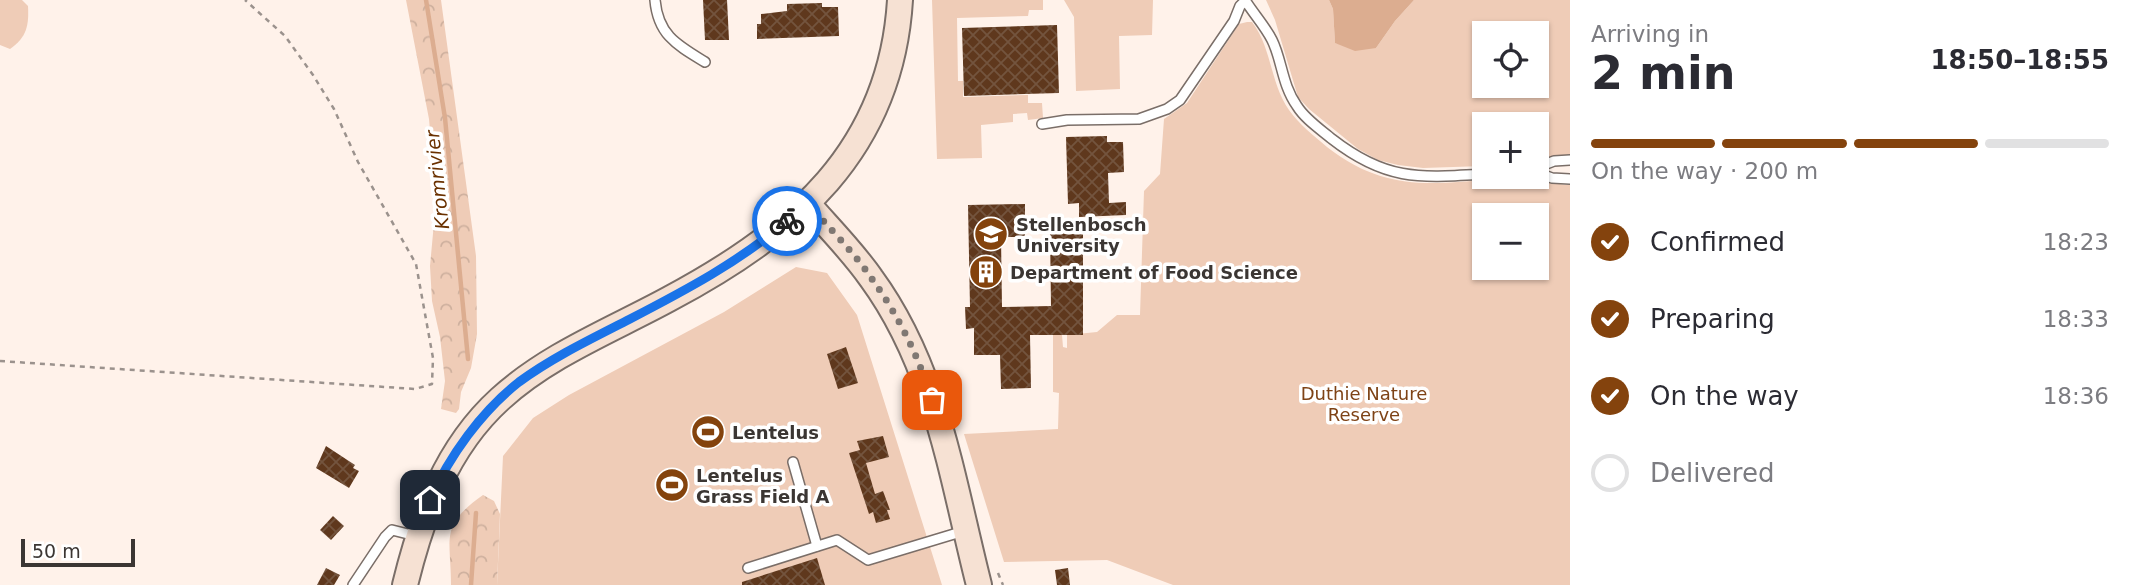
<!DOCTYPE html>
<html lang="en">
<head>
<meta charset="utf-8">
<style>
  :root { --surface:#fff; --page:#f7f7f7; --text:#2b2b33; --muted:#7c7c81; --line:#e1e1e2; --accent:#84430d }
  body { margin:0; font-family:"DejaVu Sans",sans-serif; background:var(--page); color:var(--text); height:100vh; display:flex; flex-direction:column; font-size:26px; white-space:nowrap }
  * { box-sizing:border-box; margin:0 }
  p { font-size:23px; color:var(--muted) }
  .icon { flex:none; width:38px; height:38px; fill:none; stroke:currentColor; stroke-width:2; stroke-linecap:round; stroke-linejoin:round }
  .map { position:relative; flex:1; overflow:hidden }
  .panel { display:flex; flex-direction:column; background:var(--surface); width:560px }
  .panel>* { flex:none }
  .fabs { position:absolute; left:1472px; top:21px; display:grid; gap:14px }
  .fabs a { display:grid; place-items:center; width:77px; height:77px; border-radius:0px; background:var(--surface); box-shadow:0 2px 5px #0004; font-size:35px }
  .scale { position:absolute; left:21px; bottom:18px; width:114px; box-sizing:border-box; padding-left:7px; border:4px solid #3b3633; border-top:0; font-size:19px; line-height:24px; white-space:nowrap; color:#3b3633; -webkit-text-stroke:5px #fff; paint-order:stroke }
  .pin { position:absolute; display:grid; place-items:center; width:60px; height:60px; color:#fff; margin:-30px; border-radius:14px; box-shadow:0 4px 10px #0006 }
  .courier { position:absolute; display:grid; place-items:center; width:70px; height:70px; margin:-35px; border:5px solid #1a73e8; border-radius:50%; background:#fff; color:#222; box-shadow:0 2px 9px #0007 }
  .overview em { font-style:normal; font-weight:600 }
  .overview div { display:flex; flex-direction:column-reverse }
  .overview { display:flex; align-items:center; justify-content:space-between; height:119px; padding:0 21px }
  h1 { font-size:46px; font-weight:600; line-height:52px }
  .bar { display:grid; grid-template-columns:repeat(4,1fr); gap:10px 7px; align-content:center; height:84px; padding:0 21px }
  .bar i { height:9px; border-radius:5px; background:var(--line) }
  .bar .current { background:var(--accent) }
  .bar p { grid-column:span 4 }
  ol { padding:0 21px; list-style:none }
  li { display:flex; align-items:center; gap:21px; height:77px }
  li p { margin-inline-start:auto }
  li .icon { padding:7px; border-radius:50%; background:var(--accent); color:#fff; stroke-width:4 }
  li:last-child { color:var(--muted) }
  li i { width:38px; height:38px; border:4px solid var(--line); border-radius:50% }
  main { display:flex; flex:1; min-height:0 }
  .map>svg:first-child { display:block }
  .grass { fill:#efccb7; fill-rule:evenodd }
  .forest { fill:url(#forest-crowns) }
  .water { fill:#dcad90 }
  .lines { fill:none; stroke-linecap:round; stroke-linejoin:round }
  .stream { stroke:#dcad90; stroke-width:4.5 }
  .building { fill:url(#building-cross-hatch) }
  .lane-casing { stroke:#7a6e68; stroke-width:12 }
  .secondary-casing { stroke:#7a6e68; stroke-width:28 }
  .path { stroke:#9b928d; stroke-width:2.5; stroke-dasharray:5 5; stroke-linecap:butt }
  .lane { stroke:#fff; stroke-width:9 }
  .secondary { stroke:#f6e1d3; stroke-width:24 }
  .done { stroke:#807873; stroke-width:7; stroke-dasharray:0 12.6 }
  .route { stroke:#1a73e8; stroke-width:9 }
  .labels { text-anchor:middle; dominant-baseline:central; stroke-width:7; stroke-linejoin:round; paint-order:stroke }
  .poi-label { font-size:18px; font-weight:bold; fill:#3b3633; stroke:#fff; text-anchor:start }
  .park-label { font-size:18px; fill:#7e4316; stroke:#fff }
  .water-label { font-size:19px; font-style:italic; fill:#6a3100; stroke:#fff }
</style>
</head>
<body>
<main>
<div class="map">
<svg width="1570" height="585" viewBox="0 0 1570 585">
  <defs>
    <pattern id="forest-crowns" width="20" height="18" patternUnits="userSpaceOnUse" patternTransform="scale(1.75)"><rect width="20" height="18" fill="#efccb7"/><path d="M2 6a3 3 0 1 1 6 0M12 15a3 3 0 1 1 6 0" fill="none" stroke="#ceb09e"/></pattern>
    <pattern id="building-cross-hatch" width="8" height="8" patternUnits="userSpaceOnUse" patternTransform="scale(1.75)"><rect width="8" height="8" fill="#5f381d"/><path d="M0 0l8 8M0 8l8-8" fill="none" stroke="#73543e"/></pattern>
  </defs>
  <rect width="100%" height="100%" fill="#fff2ea"/>
  <!-- grass -->
  <g class="grass">
    <path d="M0 0H22L28 6C29 25 27 37 10 49L0 45Z"/>
    <path d="M932 0H1043V10H1029L1028 16 957 18 958 81H963V97L1028 95V103H1042L1043 118 1028 120 1027 113 1013 114V122L981 125 982 158 937 159Z"/>
    <path d="M1064 0H1153L1152 35 1119 36 1120 89 1076 91 1074 17Z"/>
    <path d="M1266 0H1329L1333 9 1335 43 1376 48 1395 21 1414 0H1570V155H1556L1537 161 1536 124H1525L1527 116 1521 112 1514 115 1515 124H1484V166L1423 168 1398 165 1378 160 1358 149 1309 109 1298 97 1275 20ZM1484 33H1536V86H1484Z"/>
    <path d="M1247 22H1252C1272 48 1270 83 1289 110 1300 125 1313 135 1327 147 1398 202 1448 177 1528 179 1542 179 1556 185 1570 185V585H1173L1107 560 1004 562 964 434 1058 429 1059 393 1053 392V335H1062L1063 347 1067 348V335L1097 332 1117 315H1140L1144 191 1160 174 1164 119 1187 103 1235 30 1239 24ZM1484 215H1536V268H1484Z"/>
    <path d="M796 267 827 273 857 315 942 585H497L503 456 533 418 569 395 724 312Z"/>
  </g>
  <!-- forest -->
  <g class="forest">
    <path d="M406 0H441L476 256 477 334 471 368 461 392 459 409 456 413 441 409 445 381 440 337 432 301 430 266 436 201 429 119Z"/>
    <path d="M483 495 494 501 500 514 497 585H451C451 538 439 526 483 495Z"/>
  </g>
  <!-- water -->
  <path class="water" d="M1329 0H1414L1395 21 1376 48 1355 51 1335 43 1333 9Z"/>
  <g class="lines">
    <!-- stream -->
    <g class="stream">
      <path d="M426 0 445 118 468 359"/>
      <path d="M471 585 476 513"/>
    </g>
  </g>
  <!-- building -->
  <g class="building">
    <path d="M703 0H727L729 40H705Z"/>
    <path d="M822 3V7H838L839 36 757 39V24H761V14L787 11V4Z"/>
    <path d="M1057 25 1059 93 964 96 962 28Z"/>
    <path d="M1517 112 1524 113 1528 124H1511Z"/>
    <path d="M1107 136V142H1123L1124 172 1108 173 1109 203 1126 202V215L1079 217V203L1068 204 1066 137Z"/>
    <path d="M1025 204V237H1001L1002 307 1051 306 1050 232H1083V335H1030L1031 388 1001 389 1000 355H974V328L966 329 965 307H970L968 205Z"/>
    <path d="M846 347 858 383 838 389 827 354Z"/>
    <path d="M883 436 889 457 866 463 875 494 883 491 890 510H887L890 519 876 523 873 512 869 514 849 453 860 450 857 441Z"/>
    <path d="M326 446 355 465 353 468 359 471 349 488 316 468Z"/>
    <path d="M333 516 344 526 331 540 320 530Z"/>
    <path d="M817 558 825 585H742V582Z"/>
    <path d="M326 568 340 575 334 585H317Z"/>
    <path d="M1068 568 1070 585H1057L1055 570Z"/>
  </g>
  <g class="lines">
    <!-- lane casing -->
    <g class="lane-casing">
      <g id="lane">
        <path d="M655 0C658 35 677 45 705 62"/>
        <path d="M1245 0C1253 13 1265 26 1272 40 1282 60 1282 85 1297 106 1305 119 1320 129 1332 139 1386 181 1419 178 1484 174"/>
        <path d="M1042 124 1067 120 1139 119 1167 109 1180 100 1234 21 1240 6 1245 1"/>
        <path d="M1536 168 1554 161 1570 160"/>
        <path d="M1536 172 1552 178 1570 179"/>
        <path d="M793 462 817 546"/>
        <path d="M748 568 837 540 868 560 964 531"/>
        <path d="M353 585 385 537 392 530 416 536"/>
      </g>
    </g>
    <!-- secondary casing -->
    <g class="secondary-casing">
      <g id="secondary">
        <path d="M808 204C829 228 853 252 871 278 937 368 952 479 979 585"/>
        <path d="M405 585C422 516 446 448 500 399 548 355 612 330 669 299 793 233 891 151 900 0"/>
      </g>
    </g>
    <!-- path -->
    <g class="path">
      <path d="M0 361 415 389 432 384 433 358 416 264 358 162 334 109 313 75 285 36 245 0"/>
      <path d="M998 573 1003 585"/>
    </g>
    <!-- lane -->
    <use href="#lane" class="lane"/>
    <!-- secondary -->
    <use href="#secondary" class="secondary"/>
  </g>
  <g class="lines">
    <!-- done -->
    <path class="done" d="M787 221 808 204C829 228 854 252 872 279 898 315 919 357 932 400"/>
    <!-- route -->
    <path class="route" d="M430 500C449 456 482 411 519 382 553 357 593 338 630 319 686 290 739 262 787 221"/>
  </g>
  <!-- icons -->
  <defs>
    <g id="university-disc" transform="scale(1.75)"><circle r="9.5" fill="#84430d" stroke="#fff"/><path d="M0-5L7-2L0 1L-7-2ZM-4 1L0 2.5L4 1V4Q0 6-4 4Z" fill="#fff"/></g>
    <g id="building-disc" transform="scale(1.75)"><circle r="9.5" fill="#84430d" stroke="#fff"/><path d="M-4-6H4V6H1V3H-1V6H-4ZM-2.5-4.3h1.7v1.8h-1.7ZM.8-4.3h1.7v1.8H.8ZM-2.5-1h1.7V.8h-1.7ZM.8-1h1.7V.8H.8Z" fill="#fff"/></g>
    <g id="stadium-disc" transform="scale(1.75)"><circle r="9.5" fill="#84430d" stroke="#fff"/><path d="M0-5a6.5 5 0 1 0 0 10a6.5 5 0 1 0 0-10ZM-3.5-1.8h7v3.6h-7Z" fill="#fff"/></g>
  </defs>
  <g fill-rule="evenodd">
    <use href="#university-disc" x="991" y="234"/>
    <use href="#building-disc" x="986" y="272"/>
    <use href="#stadium-disc" x="708" y="432"/>
    <use href="#stadium-disc" x="672" y="485"/>
  </g>
  <g class="labels">
    <!-- poi labels -->
    <g class="poi-label">
      <text x="1016" y="224">Stellenbosch<tspan x="1016" dy="21">University</tspan></text>
      <text x="1010" y="272">Department of Food Science</text>
      <text x="732" y="432">Lentelus</text>
      <text x="696" y="475">Lentelus<tspan x="696" dy="21">Grass Field A</tspan></text>
    </g>
    <!-- park labels -->
    <g class="park-label">
      <text x="1364" y="393">Duthie Nature<tspan x="1364" dy="21">Reserve</tspan></text>
    </g>
    <!-- water labels -->
    <g class="water-label">
      <text transform="translate(437 180) rotate(-96)">Kromrivier</text>
    </g>
  </g>
</svg>
<div class="fabs">
<a><svg class="icon" aria-label="locate" viewBox="0 0 24 24"><circle cx="12" cy="12" r="6"/><path d="M12 2v4M12 18v4M2 12h4M18 12h4"/></svg></a>
<a>+</a>
<a>−</a>
</div>
<div class="scale">50 m</div>
<div class="pin" style="left:932px;top:400px;background:#ea580c"><svg class="icon" aria-label="bag" viewBox="0 0 24 24"><path d="M5 8h14l-1 12H6zM9 8a3 3 0 0 1 6 0"/></svg></div>
<div class="pin" style="left:430px;top:500px;background:#1f2937"><svg class="icon" aria-label="home" viewBox="0 0 24 24"><path d="M3 11l9-7 9 7M6 9v11h12V9"/></svg></div>
<div class="courier" style="left:787px;top:221px"><svg class="icon" aria-label="bike" viewBox="0 0 24 24"><circle cx="6" cy="16" r="4"/><circle cx="18" cy="16" r="4"/><path d="M6 16l4-8h5l3 8M10 8l3 8H6M13 5h3"/></svg></div>
</div>
<section class="panel">
<div class="overview"><div><h1>2 min</h1><p>Arriving in</p></div><em>18:50–18:55</em></div>
<div class="bar"><i class="current"></i><i class="current"></i><i class="current"></i><i></i><p>On the way · 200 m</p></div>
<ol>
<li><svg class="icon" aria-label="check" viewBox="0 0 24 24"><path d="M5 12l5 5 9-10"/></svg>Confirmed<p>18:23</p></li>
<li><svg class="icon" aria-label="check" viewBox="0 0 24 24"><path d="M5 12l5 5 9-10"/></svg>Preparing<p>18:33</p></li>
<li><svg class="icon" aria-label="check" viewBox="0 0 24 24"><path d="M5 12l5 5 9-10"/></svg>On the way<p>18:36</p></li>
<li><i></i>Delivered</li>
</ol>
</section>
</main>
</body>
</html>
